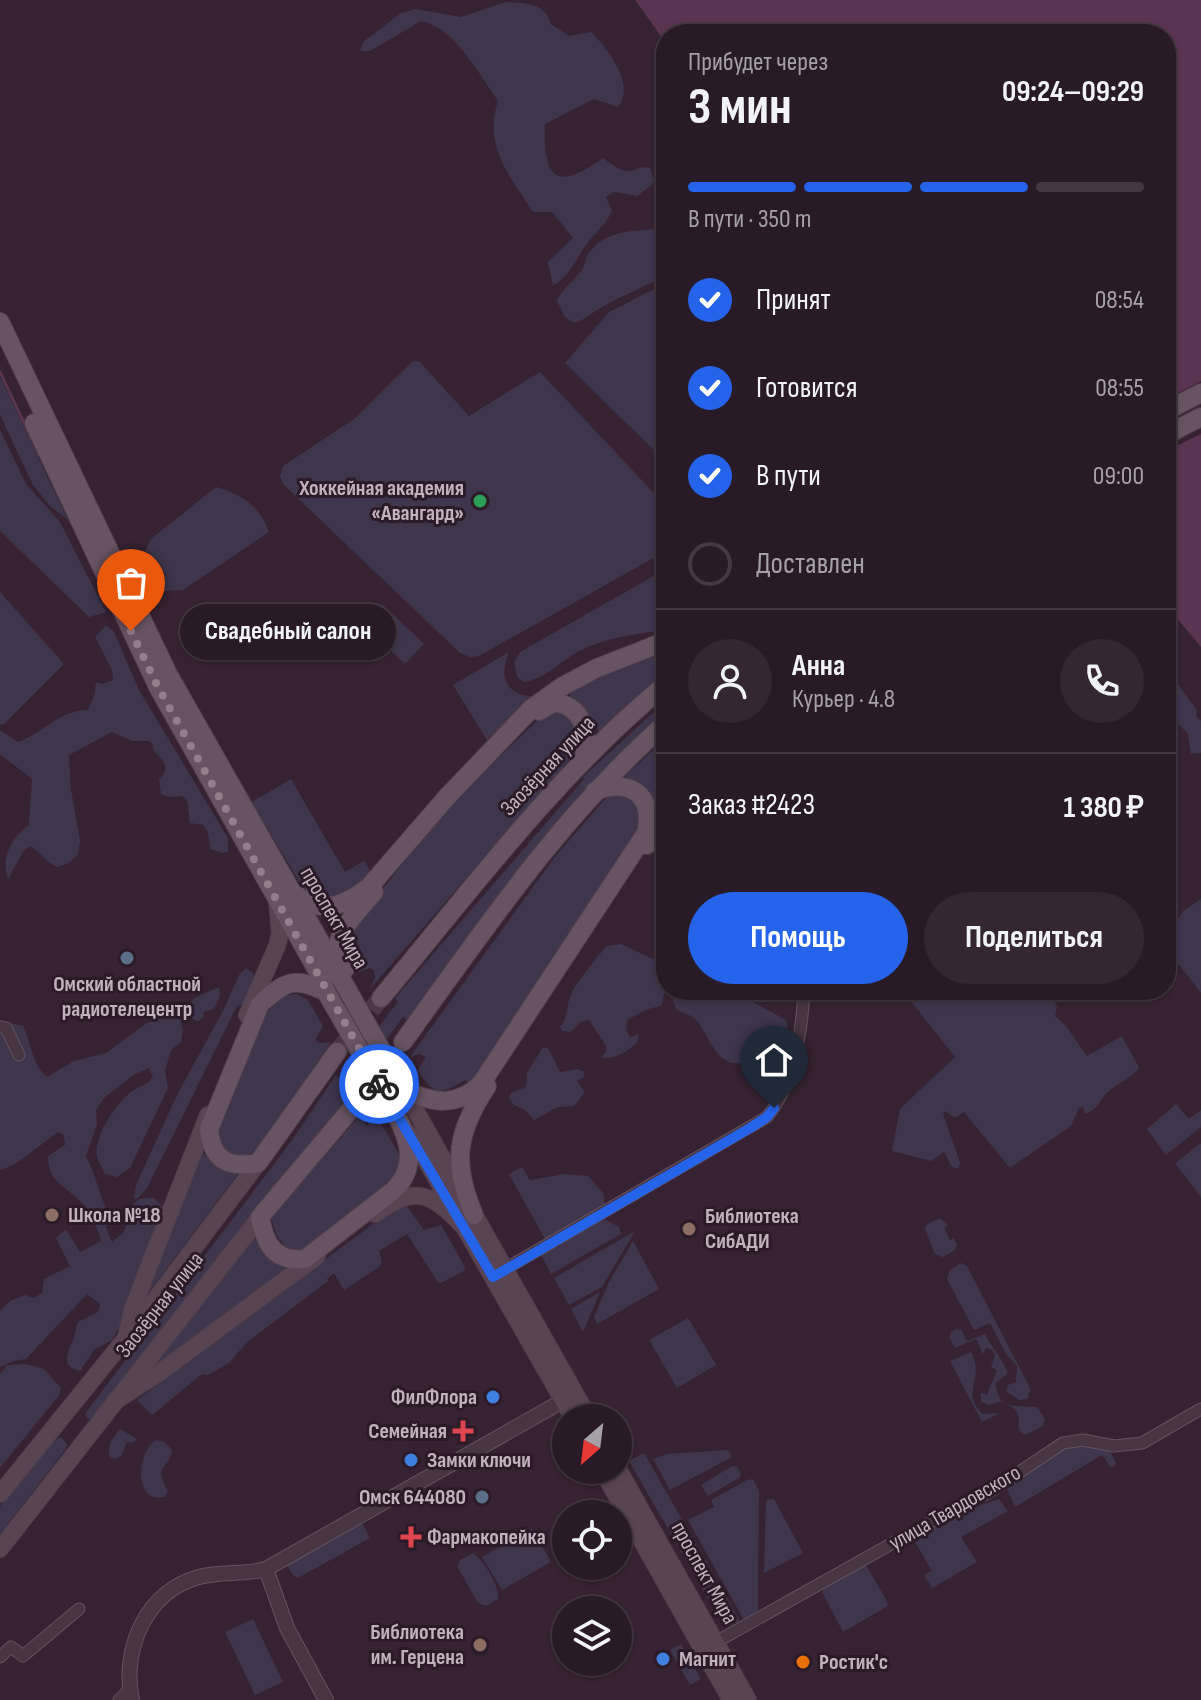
<!DOCTYPE html>
<html lang="ru">
<head>
<meta charset="utf-8">
<style>
  :root { --surface:#281a26; --page:#342732; --text:#f1f3f6; --muted:#a5a1a7; --line:#443843; --accent:#2563eb }
  body { margin:0; font-family:"Sofia Sans Condensed",sans-serif; background:var(--page); color:var(--text); height:100vh; display:flex; flex-direction:column; font-size:30px; white-space:nowrap }
  * { box-sizing:border-box; margin:0 }
  p { font-size:26px; color:var(--muted) }
  .icon { flex:none; width:44px; height:44px; fill:none; stroke:currentColor; stroke-width:2; stroke-linecap:round; stroke-linejoin:round }
  .map { position:relative; flex:1; overflow:hidden }
  .details { position:absolute; left:656px; top:24px; width:520px; height:976px; display:flex; flex-direction:column; background:var(--surface); border-radius:32px; box-shadow:0 2px 6px #0004,0 0 0 2px var(--line) }
  .details>* { flex:none }
  .needle { width:52px; rotate:208deg }
  .buttons { position:absolute; left:552px; top:1404px; display:grid; gap:16px }
  .buttons a { display:grid; place-items:center; width:80px; height:80px; border-radius:50%; background:var(--surface); box-shadow:0 2px 6px #0004,0 0 0 2px var(--line); font-size:40px }
  .pin { position:absolute; display:grid; place-items:center; width:68px; height:68px; color:#fff; margin:-82px -34px; border-radius:50% 50% 50% 0; rotate:-45deg; box-shadow:0 0 8px #0007 }
  .pin .icon { rotate:45deg }
  .courier { position:absolute; display:grid; place-items:center; width:80px; height:80px; margin:-40px; border:6px solid #2563eb; border-radius:50%; background:#fff; color:#222; box-shadow:0 2px 10px #0007 }
  .bubble { position:absolute; height:56px; border-radius:28px; background:var(--surface); box-shadow:0 2px 6px #0004,0 0 0 2px var(--line); font-size:26px; font-weight:700; line-height:56px; text-align:center }
  .headline em { font-style:normal; font-weight:700 }
  .headline div { display:flex; flex-direction:column-reverse }
  .headline { display:flex; align-items:center; justify-content:space-between; height:136px; padding:0 32px }
  h1 { font-size:52px; font-weight:700; line-height:60px }
  .bar { display:grid; grid-template-columns:repeat(4,1fr); gap:12px 8px; align-content:center; height:96px; padding:0 32px }
  .bar i { height:10px; border-radius:6px; background:var(--line) }
  .bar .selected { background:var(--accent) }
  .bar p { grid-column:span 4 }
  .line { display:flex; align-items:center; gap:20px; padding:0 32px; border-top:2px solid var(--line) }
  .line div { flex:1 }
  .round { display:grid; place-items:center; flex:none; width:84px; height:84px; border-radius:42px; background:var(--page) }
  ol { padding:0 32px; list-style:none }
  li { display:flex; align-items:center; gap:24px; height:88px }
  li p { margin-inline-start:auto }
  li .icon { padding:8px; border-radius:50%; background:var(--accent); color:#fff; stroke-width:4 }
  li:last-child { color:var(--muted) }
  li i { width:44px; height:44px; border:4px solid var(--line); border-radius:50% }
  .cta { display:flex; gap:16px; margin-top:auto; padding:16px 32px }
  .cta a { flex:1; height:92px; border-radius:48px; background:var(--accent); color:#fff; font-size:32px; font-weight:700; line-height:92px; text-align:center }
  .cta a+a { background:var(--page); color:var(--text) }
  .map>svg:first-child { display:block }
  .green { fill:#3f364d }
  .water { fill:#5a3552 }
  .pier { fill:#362232 }
  .lines { fill:none; stroke-linecap:round; stroke-linejoin:round }
  .stream { stroke:#5a3552; stroke-width:3 }
  .primary-tunnel { stroke:#4b3747; stroke-width:18; stroke-dasharray:18 9; stroke-linecap:butt }
  .minor-casing { stroke:#645361; stroke-width:13 }
  .tertiary-casing { stroke:#645361; stroke-width:16 }
  .secondary-casing { stroke:#503f4c; stroke-width:18 }
  .primary-casing { stroke:#503f4c; stroke-width:20 }
  .minor { stroke:#473543; stroke-width:11 }
  .tertiary { stroke:#473543; stroke-width:14 }
  .secondary { stroke:#594454; stroke-width:16 }
  .primary { stroke:#675363; stroke-width:18 }
  .primary-bridge-casing { stroke:#503f4c; stroke-width:20; stroke-linecap:butt }
  .primary-bridge { stroke:#675363; stroke-width:18 }
  .done { stroke:#927e8d; stroke-width:8; stroke-dasharray:0 14.4 }
  .route { stroke:#2563eb; stroke-width:10 }
  .leisure-dot { fill:#2e9e5b; stroke:#2b1b28; stroke-width:3 }
  .service-dot { fill:#5c6f8a; stroke:#2b1b28; stroke-width:3 }
  .education-dot { fill:#8d6e63; stroke:#2b1b28; stroke-width:3 }
  .shop-dot { fill:#3f7fe0; stroke:#2b1b28; stroke-width:3 }
  .health-dot { fill:#e0444e; stroke:#2b1b28; stroke-width:3 }
  .food-dot { fill:#e8710a; stroke:#2b1b28; stroke-width:3 }
  .labels { text-anchor:middle; dominant-baseline:central; stroke-width:6; stroke-linejoin:round; paint-order:stroke }
  .poi-label { font-size:22px; font-weight:bold; fill:#c3b0be; stroke:#2b1b28; text-anchor:start }
  .street-label { font-size:22px; fill:#c3b0be; stroke:#2b1b28 }
</style>
</head>
<body>
<div class="map">
<svg width="1201" height="1700" viewBox="0 0 1201 1700">
  <rect width="100%" height="100%" fill="#362232"/>
  <!-- green -->
  <g class="green">
    <path d="M505 2C524 3 546 2 551 24L569 36 591 32C608 49 636 85 618 107L594 99 545 124C543 179 556 192 603 158 617 168 625 176 641 167L650 168 654 179 652 185 637 196 614 192 606 197 612 211C607 223 597 231 589 241 576 258 572 274 553 286L548 262 573 238 552 212H533C510 176 483 147 498 101 479 74 454 27 421 21L370 51H360L363 42 401 13 416 9 461 17Z"/>
    <path d="M666 228V274C646 287 623 295 602 307 593 312 585 320 574 323L565 317 557 301C562 288 573 282 581 271 585 266 585 258 589 253 608 227 638 232 666 228Z"/>
    <path d="M666 283V462L565 363 609 312Z"/>
    <path d="M413 361H419L469 416 540 372 653 492 666 510V551L479 656 470 657 460 653 283 484 280 476 283 466 354 419Z"/>
    <path d="M0 377 68 520 49 505 33 485 0 415Z"/>
    <path d="M0 430 26 484 60 522 106 612 89 617 0 531Z"/>
    <path d="M216 487C241 494 260 506 269 532L183 590 161 591 154 587 143 572V555L151 539Z"/>
    <path d="M666 569V630C637 634 606 637 579 651 561 661 545 679 524 682L517 677 514 662 520 652Z"/>
    <path d="M0 592 64 664 3 725 0 724Z"/>
    <path d="M382 604 424 644 405 664 363 624Z"/>
    <path d="M106 625 114 632 139 690 228 838V852L222 853 210 849 208 832 203 825 190 823 187 800 182 796 170 797 161 794 159 779C173 766 161 760 153 749V745L149 741H132L112 732 69 755 71 790 80 841 78 855 67 864 57 867C45 861 41 853 31 846L24 850 8 879C0 858 12 837 29 825L32 779 0 754V730L18 742C44 733 59 710 88 710L94 696 96 682 102 684 113 680 112 670 95 637Z"/>
    <path d="M666 648V671L599 732 590 716 571 697 569 693 572 688Z"/>
    <path d="M509 652C499 677 504 693 533 697L487 740 453 685Z"/>
    <path d="M1166 656 1169 662 1166 669 1197 710 1196 716 1201 721V753L1191 754 1188 734 1166 711Z"/>
    <path d="M666 701V718L568 810 531 853 410 1021 403 1017 346 1094 351 1100 249 1217 91 1419H88L85 1415 87 1411 290 1143 336 1075 339 1078 398 1002 395 998 584 779 583 777Z"/>
    <path d="M556 708 578 726V750L369 990 375 978 374 970 370 968 359 972 349 955 347 941C400 858 477 774 551 709Z"/>
    <path d="M666 738V802L660 811H658L640 786 625 776Z"/>
    <path d="M291 779 345 872 364 861 374 877C353 890 328 906 304 890L252 802Z"/>
    <path d="M616 792C633 799 638 804 643 822L481 1075 469 1084 465 1080C438 1096 436 1095 417 1071L426 1057 419 1054 409 1058 554 858 604 800Z"/>
    <path d="M1201 899V993L1178 963 1175 924 1183 911Z"/>
    <path d="M621 944 666 965V989L661 1006 648 1009 627 1020 626 1029 630 1037 639 1034 637 1043C627 1051 614 1061 601 1057L607 1051 606 1046 589 1020 580 1022 571 1032 562 1031 560 1027C570 1015 565 1005 572 992 580 978 596 958 607 946Z"/>
    <path d="M246 968 254 974 251 993 244 1004 237 1006 147 1188 138 1198 134 1199 136 1185 177 1095 223 1011 239 975Z"/>
    <path d="M219 987 220 996 214 1009 204 1012 203 1018 197 1022 187 1014 186 1007 195 998Z"/>
    <path d="M672 990H731L786 1020 788 1027 782 1030H773L771 1043C757 1045 752 1061 740 1063 717 1067 708 1034 697 1021 691 1014 683 1014 676 1009L673 1001 674 992Z"/>
    <path d="M902 990H1055L1051 994 1057 1007 1055 1016 1066 1026 1087 1056 1122 1036 1139 1068C1130 1079 1118 1083 1108 1092 1098 1102 1100 1108 1085 1114L1083 1107 1079 1108 1071 1126 1010 1168 964 1112 955 1118 945 1111 943 1114 960 1162 959 1169 952 1167 944 1152 931 1161 892 1151 900 1109 955 1057Z"/>
    <path d="M297 994 308 1000 323 1026 316 1039 317 1043 331 1042 258 1149 244 1159 217 1147 214 1129 259 1021 282 996Z"/>
    <path d="M168 1015 181 1020 183 1031 181 1042 171 1050 165 1071 168 1088 130 1168 117 1177 105 1174C103 1169 98 1162 97 1157 93 1137 117 1102 132 1091 141 1085 145 1087 153 1077L149 1068 135 1074 104 1098 96 1110 97 1124 86 1156C96 1175 99 1195 109 1214L106 1227 112 1242C114 1240 121 1235 123 1233 132 1217 125 1195 154 1198L164 1208 125 1303 122 1323 112 1340 94 1350 80 1371C62 1367 66 1356 72 1343 75 1336 75 1329 78 1322L98 1312 100 1304 87 1294 26 1359 13 1361 0 1367V1311L10 1301 25 1295 34 1298 42 1293 44 1279 70 1266 56 1238 66 1229 80 1252 101 1241C97 1225 88 1207 75 1196 59 1183 48 1179 48 1156L65 1145 64 1136 59 1132C39 1144 22 1164 0 1170V1024L6 1022 23 1026C32 1044 31 1063 47 1077L74 1061 106 1053 147 1023Z"/>
    <path d="M543 1047 548 1048 560 1072 578 1069 584 1072V1077L577 1081 585 1092 574 1106 558 1107 534 1120 525 1110 514 1105 509 1098 511 1093 526 1087 527 1073Z"/>
    <path d="M370 1104 373 1110 366 1120V1125L378 1118 400 1156 401 1161 395 1179 304 1253 286 1249 276 1234 271 1217Z"/>
    <path d="M1176 1104 1189 1119 1201 1110V1127L1166 1155 1147 1129Z"/>
    <path d="M1201 1143V1197L1175 1163Z"/>
    <path d="M201 1152 220 1167 239 1172 146 1296Z"/>
    <path d="M522 1167 530 1180 565 1174 588 1176 603 1193 605 1204 545 1239 509 1174Z"/>
    <path d="M406 1205 424 1230 441 1225 465 1267 464 1271 439 1284 407 1234 379 1251 382 1262 379 1267 344 1290 334 1273 327 1279 328 1281 246 1343 229 1363 208 1375 202 1374 152 1415 137 1400 397 1206Z"/>
    <path d="M940 1218 948 1225 944 1228 950 1240 954 1238 957 1245 954 1251 943 1257 935 1254 925 1229 927 1224Z"/>
    <path d="M604 1219 619 1227 621 1234 551 1274 541 1254Z"/>
    <path d="M635 1231 602 1287 569 1305 554 1278Z"/>
    <path d="M253 1236 268 1255 289 1270 151 1370Z"/>
    <path d="M633 1241 659 1289 597 1324 594 1317 608 1284Z"/>
    <path d="M961 1263 967 1266 1031 1390 1027 1399 1019 1400 1006 1391 1008 1385 1016 1382 1017 1366 1006 1354 990 1323 974 1330 947 1279 950 1270Z"/>
    <path d="M600 1292 583 1332 571 1309Z"/>
    <path d="M688 1318 716 1365 677 1388 649 1340Z"/>
    <path d="M956 1329 961 1330 967 1341 985 1334C991 1346 1004 1362 1008 1373L996 1383C996 1410 1019 1406 1037 1407L1045 1419 1043 1426 1026 1435C1013 1430 1022 1423 1017 1413 1015 1407 1006 1404 1001 1401L989 1405 981 1402V1393L987 1395 997 1370 991 1367 995 1355 992 1350 986 1348 983 1354 976 1339 955 1348 949 1337 952 1331Z"/>
    <path d="M971 1352C986 1379 959 1393 983 1414L1000 1413 982 1422 950 1361Z"/>
    <path d="M26 1364 44 1369 61 1388 59 1395 0 1468V1374L7 1365Z"/>
    <path d="M120 1429 137 1439 132 1443 127 1442 121 1456 116 1459 110 1457C106 1446 113 1437 120 1429Z"/>
    <path d="M61 1437 67 1444 65 1450 0 1534V1506L53 1441Z"/>
    <path d="M156 1440 164 1442 172 1450C167 1473 153 1463 168 1491L165 1497C134 1505 136 1452 156 1440Z"/>
    <path d="M1081 1443 1109 1449 1116 1464 1111 1468 1102 1455 1015 1507 1006 1487 1067 1446Z"/>
    <path d="M728 1450 732 1457 670 1490 653 1459 667 1454Z"/>
    <path d="M644 1453 740 1621 725 1628 629 1461Z"/>
    <path d="M732 1466 737 1467 741 1473 739 1478 708 1496 701 1485Z"/>
    <path d="M753 1479 759 1491 758 1612 744 1620 688 1520 714 1507 711 1500 747 1480Z"/>
    <path d="M774 1499 803 1553 764 1573 766 1500Z"/>
    <path d="M999 1499 1008 1511 961 1537 977 1562 932 1588 924 1575 932 1571 912 1537 957 1513Z"/>
    <path d="M362 1523 370 1538 298 1578 292 1574 287 1565Z"/>
    <path d="M532 1528 551 1562 502 1590 482 1557Z"/>
    <path d="M473 1553C484 1560 500 1587 498 1599L486 1606 478 1603 457 1566 460 1560Z"/>
    <path d="M865 1564 886 1599 888 1606 843 1632 822 1592 826 1586Z"/>
    <path d="M253 1619 283 1682 255 1695 225 1632Z"/>
    <path d="M681 1644 701 1679 690 1685 670 1650Z"/>
  </g>
  <!-- water -->
  <path class="water" d="M635 0H1201V647L1166 605V34H666V43Z"/>
  <!-- pier -->
  <path class="pier" d="M1201 381V434L1166 451V399Z"/>
  <g class="lines">
    <!-- stream -->
    <path class="stream" d="M0 372 39 455"/>
    <!-- primary-tunnel -->
    <path class="primary-tunnel" d="M337 1052 381 998"/>
    <!-- minor casing -->
    <g class="minor-casing">
      <g id="minor">
        <path d="M0 1027 6 1028 19 1055"/>
        <path d="M500 1272 767 1117C794 1084 802 1032 804 990"/>
        <path d="M716 1642 959 1506 988 1493 1063 1443 1083 1440 1114 1446 1142 1443 1201 1409"/>
        <path d="M0 1657 11 1647 23 1656 79 1609"/>
        <path d="M119 1700 130 1689"/>
      </g>
    </g>
    <!-- tertiary casing -->
    <g class="tertiary-casing">
      <g id="tertiary">
        <path d="M266 1569 287 1628 326 1700"/>
        <path d="M132 1700C121 1650 146 1591 199 1577 221 1571 244 1575 266 1569L573 1395"/>
      </g>
    </g>
    <!-- secondary casing -->
    <g class="secondary-casing">
      <g id="secondary">
        <path d="M247 1015 277 946 280 934 277 901"/>
        <path d="M404 1090 589 1418"/>
        <path d="M405 1130 415 1141 573 1418"/>
        <path d="M375 1214C413 1186 430 1191 461 1224"/>
        <path d="M126 1338 132 1310 208 1115"/>
        <path d="M114 1402 159 1373 317 1256"/>
        <path d="M618 1469 748 1700"/>
        <path d="M602 1470 731 1700"/>
        <path d="M0 1494 126 1338 258 1163"/>
        <path d="M0 1549 260 1217"/>
      </g>
    </g>
    <!-- primary casing -->
    <g class="primary-casing">
      <g id="primary">
        <path d="M0 322 168 674 343 982"/>
        <path d="M1166 411 1201 393"/>
        <path d="M34 423 158 687 321 977 326 992"/>
        <path d="M1166 435 1201 417"/>
        <path d="M539 711 555 702C586 708 588 734 584 760"/>
        <path d="M647 845 666 817"/>
        <path d="M292 892C322 915 341 908 369 887L446 798 532 708 563 686 597 668 666 641"/>
        <path d="M345 969C343 962 337 953 338 945 341 926 362 907 374 892"/>
        <path d="M326 992C294 976 286 981 260 1004L209 1129C212 1161 228 1168 258 1163L337 1052"/>
        <path d="M381 998C471 890 557 774 666 684"/>
        <path d="M403 1042C484 930 561 815 666 723"/>
        <path d="M404 1090C433 1103 456 1108 481 1084L646 833C655 795 630 778 595 791"/>
        <path d="M363 1095 260 1217C265 1244 274 1262 305 1259L394 1190C423 1161 404 1129 387 1098"/>
        <path d="M474 1215C452 1163 456 1133 487 1086"/>
      </g>
    </g>
    <!-- minor -->
    <use href="#minor" class="minor"/>
    <!-- tertiary -->
    <use href="#tertiary" class="tertiary"/>
    <!-- secondary -->
    <use href="#secondary" class="secondary"/>
    <!-- primary -->
    <use href="#primary" class="primary"/>
    <!-- primary-bridge casing -->
    <g class="primary-bridge-casing">
      <g id="primary-bridge">
        <path d="M343 982 404 1090"/>
        <path d="M326 992 387 1098"/>
      </g>
    </g>
    <!-- primary-bridge -->
    <use href="#primary-bridge" class="primary-bridge"/>
  </g>
  <g class="lines">
    <!-- done -->
    <path class="done" d="M131 631 158 687 379 1084"/>
    <!-- route -->
    <path class="route" d="M379 1084 493 1277 750 1128 767 1117 774 1108"/>
  </g>
  <!-- markers -->
  <circle class="leisure-dot" cx="480" cy="501" r="8"/>
  <g class="service-dot">
    <circle cx="127" cy="958" r="8"/>
    <circle cx="482" cy="1497" r="8"/>
  </g>
  <g class="education-dot">
    <circle cx="52" cy="1215" r="8"/>
    <circle cx="689" cy="1229" r="8"/>
    <circle cx="480" cy="1645" r="8"/>
  </g>
  <g class="shop-dot">
    <circle cx="493" cy="1397" r="8"/>
    <circle cx="411" cy="1460" r="8"/>
    <circle cx="663" cy="1659" r="8"/>
  </g>
  <g class="health-dot">
    <path d="M459 1419h8v8h8v8h-8v8h-8v-8h-8v-8h8z"/>
    <path d="M407 1525h8v8h8v8h-8v8h-8v-8h-8v-8h8z"/>
  </g>
  <circle class="food-dot" cx="803" cy="1662" r="8"/>
  <g class="labels">
    <!-- poi labels -->
    <g class="poi-label">
      <text x="464" y="488" text-anchor="end">Хоккейная академия<tspan x="464" dy="25">«Авангард»</tspan></text>
      <text x="127" y="984" text-anchor="middle">Омский областной<tspan x="127" dy="25">радиотелецентр</tspan></text>
      <text x="68" y="1215">Школа №18</text>
      <text x="705" y="1216">Библиотека<tspan x="705" dy="25">СибАДИ</tspan></text>
      <text x="477" y="1397" text-anchor="end">ФилФлора</text>
      <text x="447" y="1431" text-anchor="end">Семейная</text>
      <text x="427" y="1460">Замки ключи</text>
      <text x="466" y="1497" text-anchor="end">Омск 644080</text>
      <text x="427" y="1537">Фармакопейка</text>
      <text x="464" y="1632" text-anchor="end">Библиотека<tspan x="464" dy="25">им. Герцена</tspan></text>
      <text x="679" y="1659">Магнит</text>
      <text x="819" y="1662">Ростик'с</text>
    </g>
    <!-- street labels -->
    <g class="street-label">
      <text transform="translate(548 766) rotate(-47)">Заозёрная улица</text>
      <text transform="translate(334 918) rotate(60)">проспект Мира</text>
      <text transform="translate(160 1305) rotate(-52)">Заозёрная улица</text>
      <text transform="translate(955 1508) rotate(-30)">улица Твардовского</text>
      <text transform="translate(704 1573) rotate(61)">проспект Мира</text>
    </g>
  </g>
</svg>
<div class="buttons">
<a><svg class="needle" viewBox="-14 -14 28 28"><path d="M0-13l5 13h-10z" fill="#e53935"/><path d="M0 13l5-13h-10z" fill="#a5a1a7"/></svg></a>
<a><svg class="icon" aria-label="locate" viewBox="0 0 24 24"><circle cx="12" cy="12" r="6"/><path d="M12 2v4M12 18v4M2 12h4M18 12h4"/></svg></a>
<a><svg class="icon" aria-label="layers" viewBox="0 0 24 24"><path d="M12 4l9 5-9 5-9-5zM3 14l9 5 9-5"/></svg></a>
</div>
<div class="pin" style="left:131px;top:631px;background:#ea580c"><svg class="icon" aria-label="bag" viewBox="0 0 24 24"><path d="M5 8h14l-1 12H6zM9 8a3 3 0 0 1 6 0"/></svg></div>
<div class="pin" style="left:774px;top:1108px;background:#1f2937"><svg class="icon" aria-label="home" viewBox="0 0 24 24"><path d="M3 11l9-7 9 7M6 9v11h12V9"/></svg></div>
<div class="courier" style="left:379px;top:1084px"><svg class="icon" aria-label="bike" viewBox="0 0 24 24"><circle cx="6" cy="16" r="4"/><circle cx="18" cy="16" r="4"/><path d="M6 16l4-8h5l3 8M10 8l3 8H6M13 5h3"/></svg></div>
<div class="bubble" style="left:180px;top:604px;width:216px">Свадебный салон</div>
<section class="details">
<div class="headline"><div><h1>3 мин</h1><p>Прибудет через</p></div><em>09:24–09:29</em></div>
<div class="bar"><i class="selected"></i><i class="selected"></i><i class="selected"></i><i></i><p>В пути · 350 m</p></div>
<ol>
<li><svg class="icon" aria-label="check" viewBox="0 0 24 24"><path d="M5 12l5 5 9-10"/></svg>Принят<p>08:54</p></li>
<li><svg class="icon" aria-label="check" viewBox="0 0 24 24"><path d="M5 12l5 5 9-10"/></svg>Готовится<p>08:55</p></li>
<li><svg class="icon" aria-label="check" viewBox="0 0 24 24"><path d="M5 12l5 5 9-10"/></svg>В пути<p>09:00</p></li>
<li><i></i>Доставлен</li>
</ol>
<div class="line" style="height:144px"><a class="round"><svg class="icon" aria-label="person" viewBox="0 0 24 24"><circle cx="12" cy="8" r="4"/><path d="M4 21q1-7 8-7t8 7"/></svg></a><div><b>Анна</b><p>Курьер · 4.8</p></div><a class="round"><svg class="icon" aria-label="phone" viewBox="0 0 24 24"><path d="M5 4h4l2 5-3 2q2 4 5 5l2-3 5 2v4C11 20 4 13 5 4z"/></svg></a></div>
<div class="line" style="height:104px"><div>Заказ #2423</div><b>1 380 ₽</b></div>
<div class="cta"><a>Помощь</a><a>Поделиться</a></div>
</section>
</div>
</body>
</html>
